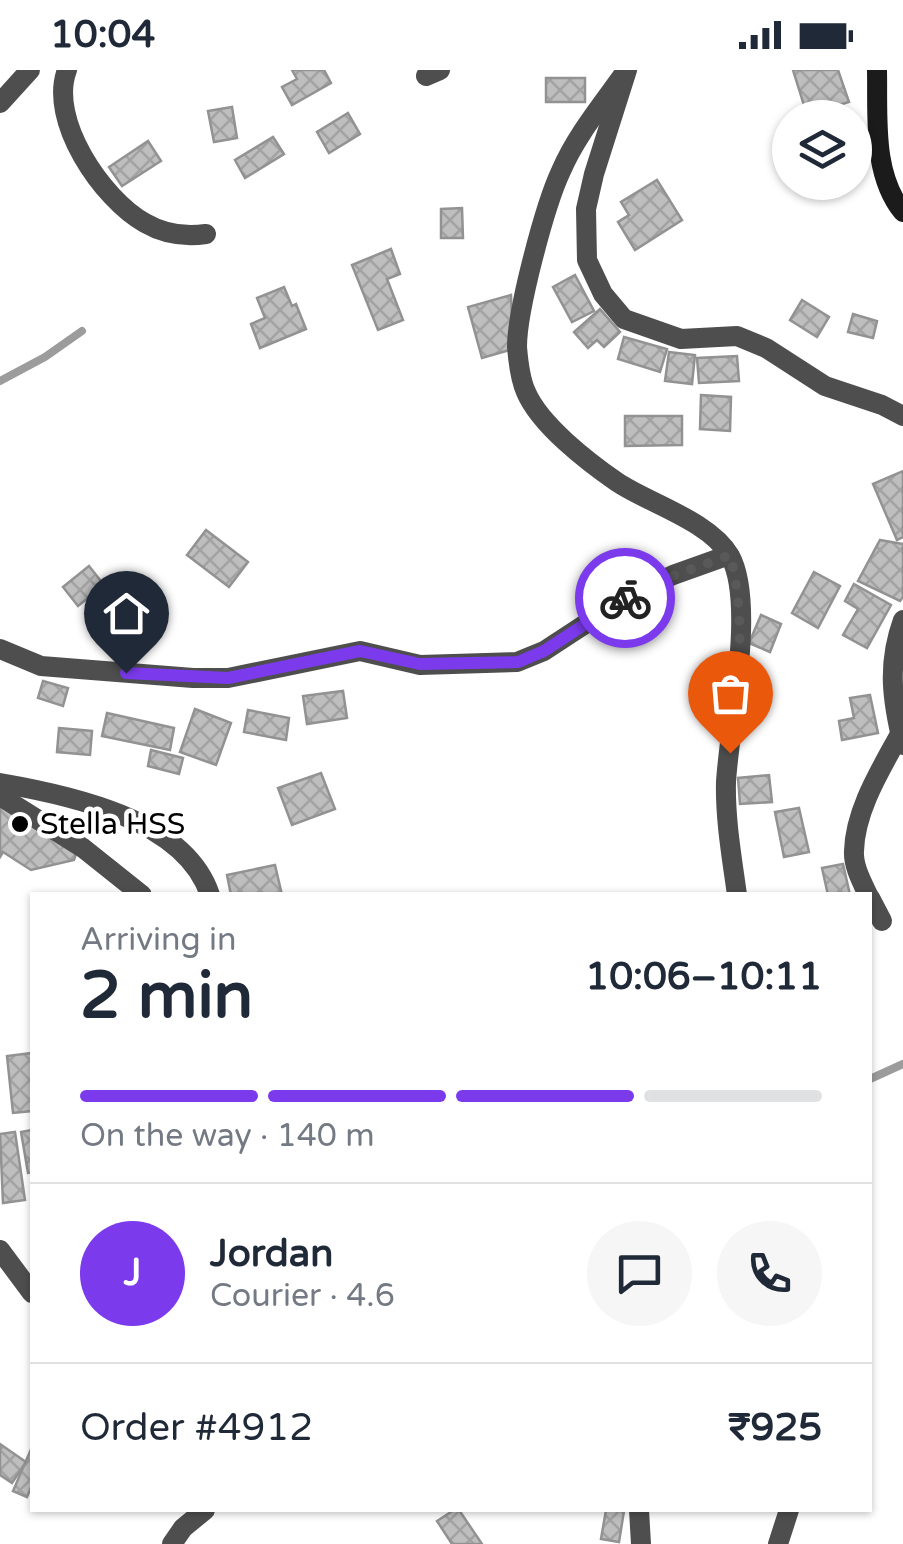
<!DOCTYPE html>
<html lang="en">
<head>
<meta charset="utf-8">
<style>
  :root { --surface:#fff; --page:#f6f6f7; --text:#1f2937; --muted:#747a83; --line:#e0e1e3; --accent:#7c3aed }
  body { margin:0; font-family:"Varela Round",sans-serif; background:var(--page); color:var(--text); height:100vh; display:flex; flex-direction:column; font-size:38px; white-space:nowrap }
  * { box-sizing:border-box; margin:0 }
  p { font-size:32px; color:var(--muted) }
  .icon { flex:none; width:55px; height:55px; fill:none; stroke:currentColor; stroke-width:2; stroke-linecap:round; stroke-linejoin:round }
  .map { position:relative; flex:1; overflow:hidden }
  .details { position:absolute; left:30px; top:822px; width:842px; height:620px; display:flex; flex-direction:column; background:var(--surface); border-radius:0px; box-shadow:0 2px 8px #0004 }
  .details>* { flex:none }
  .tools { position:absolute; left:772px; top:30px; display:grid; gap:20px }
  .tools a { display:grid; place-items:center; width:100px; height:100px; border-radius:50%; background:var(--surface); box-shadow:0 2px 8px #0004; font-size:50px }
  .pin { position:absolute; display:grid; place-items:center; width:85px; height:85px; color:#fff; margin:-102px -42px; border-radius:50% 50% 50% 0; rotate:-45deg; box-shadow:0 0 10px #0007 }
  .pin .icon { rotate:45deg }
  .courier { position:absolute; display:grid; place-items:center; width:100px; height:100px; margin:-50px; border:8px solid #7c3aed; border-radius:50%; background:#fff; color:#222; box-shadow:0 2px 12px #0007 }
  .head em { font-style:normal; font-weight:800 }
  .head div { display:flex; flex-direction:column-reverse }
  .head { display:flex; align-items:center; justify-content:space-between; height:170px; padding:0 50px }
  h1 { font-size:65px; font-weight:800; line-height:75px }
  .bar { display:grid; grid-template-columns:repeat(4,1fr); gap:15px 10px; align-content:center; height:120px; padding:0 50px }
  .bar i { height:12px; border-radius:8px; background:var(--line) }
  .bar .selected { background:var(--accent) }
  .bar p { grid-column:span 4 }
  .line { display:flex; align-items:center; gap:25px; padding:0 50px; border-top:2px solid var(--line) }
  .line div { flex:1 }
  .round { display:grid; place-items:center; flex:none; width:105px; height:105px; border-radius:52px; background:var(--page) }
  .status { display:flex; justify-content:space-between; align-items:center; height:70px; padding:0 50px; background:var(--surface); direction:ltr }
  .status svg { height:28px; fill:currentColor }
  .map>svg:first-child { display:block }
  .lines { fill:none; stroke-linecap:round; stroke-linejoin:round }
  .stream { stroke:#9c9c9c; stroke-width:8 }
  .building { fill:url(#building-cross-hatch); stroke:#929292; stroke-width:2.5 }
  .minor { stroke:#4e4e4e; stroke-width:20 }
  .tertiary { stroke:#4e4e4e; stroke-width:20 }
  .secondary { stroke:#1b1b1b; stroke-width:20 }
  .done { stroke:#595959; stroke-width:10; stroke-dasharray:0 18 }
  .route { stroke:#7c3aed; stroke-width:12 }
  .poi-dot { fill:#000; stroke:#fff; stroke-width:4 }
  .labels { text-anchor:middle; dominant-baseline:central; stroke-width:9; stroke-linejoin:round; paint-order:stroke }
  .poi-label { font-size:30px; fill:#000; stroke:#fff; text-anchor:start }
</style>
</head>
<body>
<div class="status"><b>10:04</b><svg viewBox="0 0 49 12"><path d="M0 12V9h3v3zM5 12V6h3v6zM10 12V3h3v9zM15 12V0h3v12zM26 1h20v11H26zM47 4h2v5h-2z"/></svg></div>
<div class="map">
<svg width="903" height="1474" viewBox="0 0 903 1474">
  <defs>
    <pattern id="building-cross-hatch" width="8" height="8" patternUnits="userSpaceOnUse" patternTransform="scale(2.5)"><rect width="8" height="8" fill="#bebebe"/><path d="M0 0l8 8M0 8l8-8" fill="none" stroke="#a2a2a2"/></pattern>
  </defs>
  <rect width="100%" height="100%" fill="#fff"/>
  <g class="lines">
    <!-- stream -->
    <g class="stream">
      <path d="M0 311 45 287 82 261"/>
      <path d="M870 1009 903 994"/>
    </g>
  </g>
  <!-- building -->
  <g class="building">
    <path d="M292 0H324L331 13 292 35 282 17 297 9Z"/>
    <path d="M793 0H838L849 32 807 45Z"/>
    <rect x="546" y="8" width="39" height="24"/>
    <path d="M232 37 237 68 214 72 208 41Z"/>
    <path d="M348 43 360 64 329 83 317 62Z"/>
    <path d="M273 67 284 84 245 108 235 90Z"/>
    <path d="M148 71 161 91 122 116 109 97Z"/>
    <path d="M657 110 682 150 635 180 618 152 629 145 621 132Z"/>
    <path d="M462 138 463 168H441V139Z"/>
    <path d="M391 179 400 204 387 209 403 250 378 260 352 195Z"/>
    <path d="M575 205 594 241 572 252 553 217Z"/>
    <path d="M284 217 292 236 296 234 306 259 260 278 251 254 265 248 257 228Z"/>
    <path d="M511 225 513 279 482 288 468 237Z"/>
    <path d="M802 230 829 247 817 267 790 250Z"/>
    <path d="M600 239 620 262 604 277 597 270 588 278 574 262Z"/>
    <path d="M853 244 877 251 873 268 848 262Z"/>
    <path d="M624 267 667 279 660 302 618 289Z"/>
    <path d="M669 282 695 285 692 314 665 311Z"/>
    <path d="M737 286 739 311 699 313 697 288Z"/>
    <path d="M701 325 731 327 730 361 700 359Z"/>
    <path d="M625 346H682V375L625 376Z"/>
    <path d="M903 401V467L897 470 873 414Z"/>
    <path d="M206 460 248 492 229 517 187 485Z"/>
    <path d="M880 470 903 474V527L900 531 858 511Z"/>
    <path d="M89 496 104 515 78 536 63 517Z"/>
    <path d="M814 502 840 516 818 558 792 543Z"/>
    <path d="M854 514 891 535 867 578 843 565 858 539 845 531Z"/>
    <path d="M761 545 781 554 770 582 749 573Z"/>
    <path d="M43 611 68 618 63 636 38 628Z"/>
    <path d="M343 621 347 648 307 654 303 626Z"/>
    <path d="M870 625 878 663 842 670 839 651 854 648 850 628Z"/>
    <path d="M195 639 231 653 216 695 180 682Z"/>
    <path d="M248 640 289 648 286 670 244 662Z"/>
    <path d="M107 643 174 658 170 680 102 666Z"/>
    <path d="M59 658 92 661 90 685 57 682Z"/>
    <path d="M151 680 183 688 179 704 148 696Z"/>
    <path d="M321 703 335 739 292 755 278 718Z"/>
    <path d="M769 705 772 732 740 734 738 708Z"/>
    <path d="M0 733 79 775 74 790 31 800 3 782 0 787Z"/>
    <path d="M799 738 809 782 784 787 775 742Z"/>
    <path d="M843 794 850 825H828L822 798Z"/>
    <path d="M275 795 282 825H231L227 805Z"/>
    <path d="M32 983V1041L13 1043 7 986Z"/>
    <path d="M32 1060V1102L28 1103 21 1062Z"/>
    <path d="M15 1062 25 1130 3 1133 0 1064Z"/>
    <path d="M0 1374 26 1392 12 1413 0 1405Z"/>
    <path d="M32 1377V1415L27 1427 13 1421Z"/>
    <path d="M454 1440H459L482 1474H452L437 1451Z"/>
    <path d="M606 1440 624 1441 619 1472 601 1469Z"/>
  </g>
  <g class="lines">
    <!-- minor -->
    <g class="minor">
      <path d="M67 0C48 50 102 129 145 153 164 164 185 167 206 164"/>
      <path d="M623 5C601 36 576 66 561 101 545 135 517 240 517 277 518 289 521 311 526 322 540 355 588 392 617 412 648 433 710 451 730 486 756 533 729 658 726 712 725 749 732 788 737 825"/>
      <path d="M426 6 440 0"/>
      <path d="M0 33 30 0"/>
      <path d="M0 579 41 596 193 608H228L360 581 420 595 517 592 544 581 625 528 673 505 729 485"/>
      <path d="M868 825C862 812 853 796 854 781 855 740 881 699 900 664"/>
      <path d="M870 828 882 851"/>
      <path d="M0 1180 32 1223"/>
      <path d="M778 1474 789 1440"/>
    </g>
    <!-- tertiary -->
    <g class="tertiary">
      <path d="M627 0 594 104 586 139 587 190 603 224 624 249 681 269 737 266 766 278 825 316 882 335 903 346"/>
      <path d="M903 550C887 594 892 630 903 675"/>
      <path d="M0 713C70 725 185 749 210 825"/>
      <path d="M0 726 83 778 142 825"/>
      <path d="M639 1440 641 1474"/>
      <path d="M172 1474 183 1458 205 1440"/>
    </g>
    <!-- secondary -->
    <path class="secondary" d="M877 0C878 47 872 104 903 142"/>
  </g>
  <g class="lines">
    <!-- done -->
    <path class="done" d="M625 528 673 506 730 485C747 549 738 618 730 683"/>
    <!-- route -->
    <path class="route" d="M126 603 228 608 360 581 420 594 518 592 544 581 625 528"/>
  </g>
  <!-- markers -->
  <circle class="poi-dot" cx="20" cy="754" r="10"/>
  <g class="labels">
    <!-- poi labels -->
    <g class="poi-label">
      <text x="40" y="754">Stella HSS</text>
    </g>
  </g>
</svg>
<div class="tools">
<a><svg class="icon" aria-label="layers" viewBox="0 0 24 24"><path d="M12 4l9 5-9 5-9-5zM3 14l9 5 9-5"/></svg></a>
</div>
<div class="pin" style="left:730px;top:683px;background:#ea580c"><svg class="icon" aria-label="bag" viewBox="0 0 24 24"><path d="M5 8h14l-1 12H6zM9 8a3 3 0 0 1 6 0"/></svg></div>
<div class="pin" style="left:126px;top:603px;background:#1f2937"><svg class="icon" aria-label="home" viewBox="0 0 24 24"><path d="M3 11l9-7 9 7M6 9v11h12V9"/></svg></div>
<div class="courier" style="left:625px;top:528px"><svg class="icon" aria-label="bike" viewBox="0 0 24 24"><circle cx="6" cy="16" r="4"/><circle cx="18" cy="16" r="4"/><path d="M6 16l4-8h5l3 8M10 8l3 8H6M13 5h3"/></svg></div>
<section class="details">
<div class="head"><div><h1>2 min</h1><p>Arriving in</p></div><em>10:06–10:11</em></div>
<div class="bar"><i class="selected"></i><i class="selected"></i><i class="selected"></i><i></i><p>On the way · 140 m</p></div>
<div class="line" style="height:180px"><b class="round" style="background:var(--accent);color:#fff">J</b><div><b>Jordan</b><p>Courier · 4.6</p></div><a class="round"><svg class="icon" aria-label="chat" viewBox="0 0 24 24"><path d="M4 5h16v11H9l-5 4z"/></svg></a><a class="round"><svg class="icon" aria-label="phone" viewBox="0 0 24 24"><path d="M5 4h4l2 5-3 2q2 4 5 5l2-3 5 2v4C11 20 4 13 5 4z"/></svg></a></div>
<div class="line" style="height:130px"><div>Order #4912</div><b>₹925</b></div>
</section>
</div>
</body>
</html>
